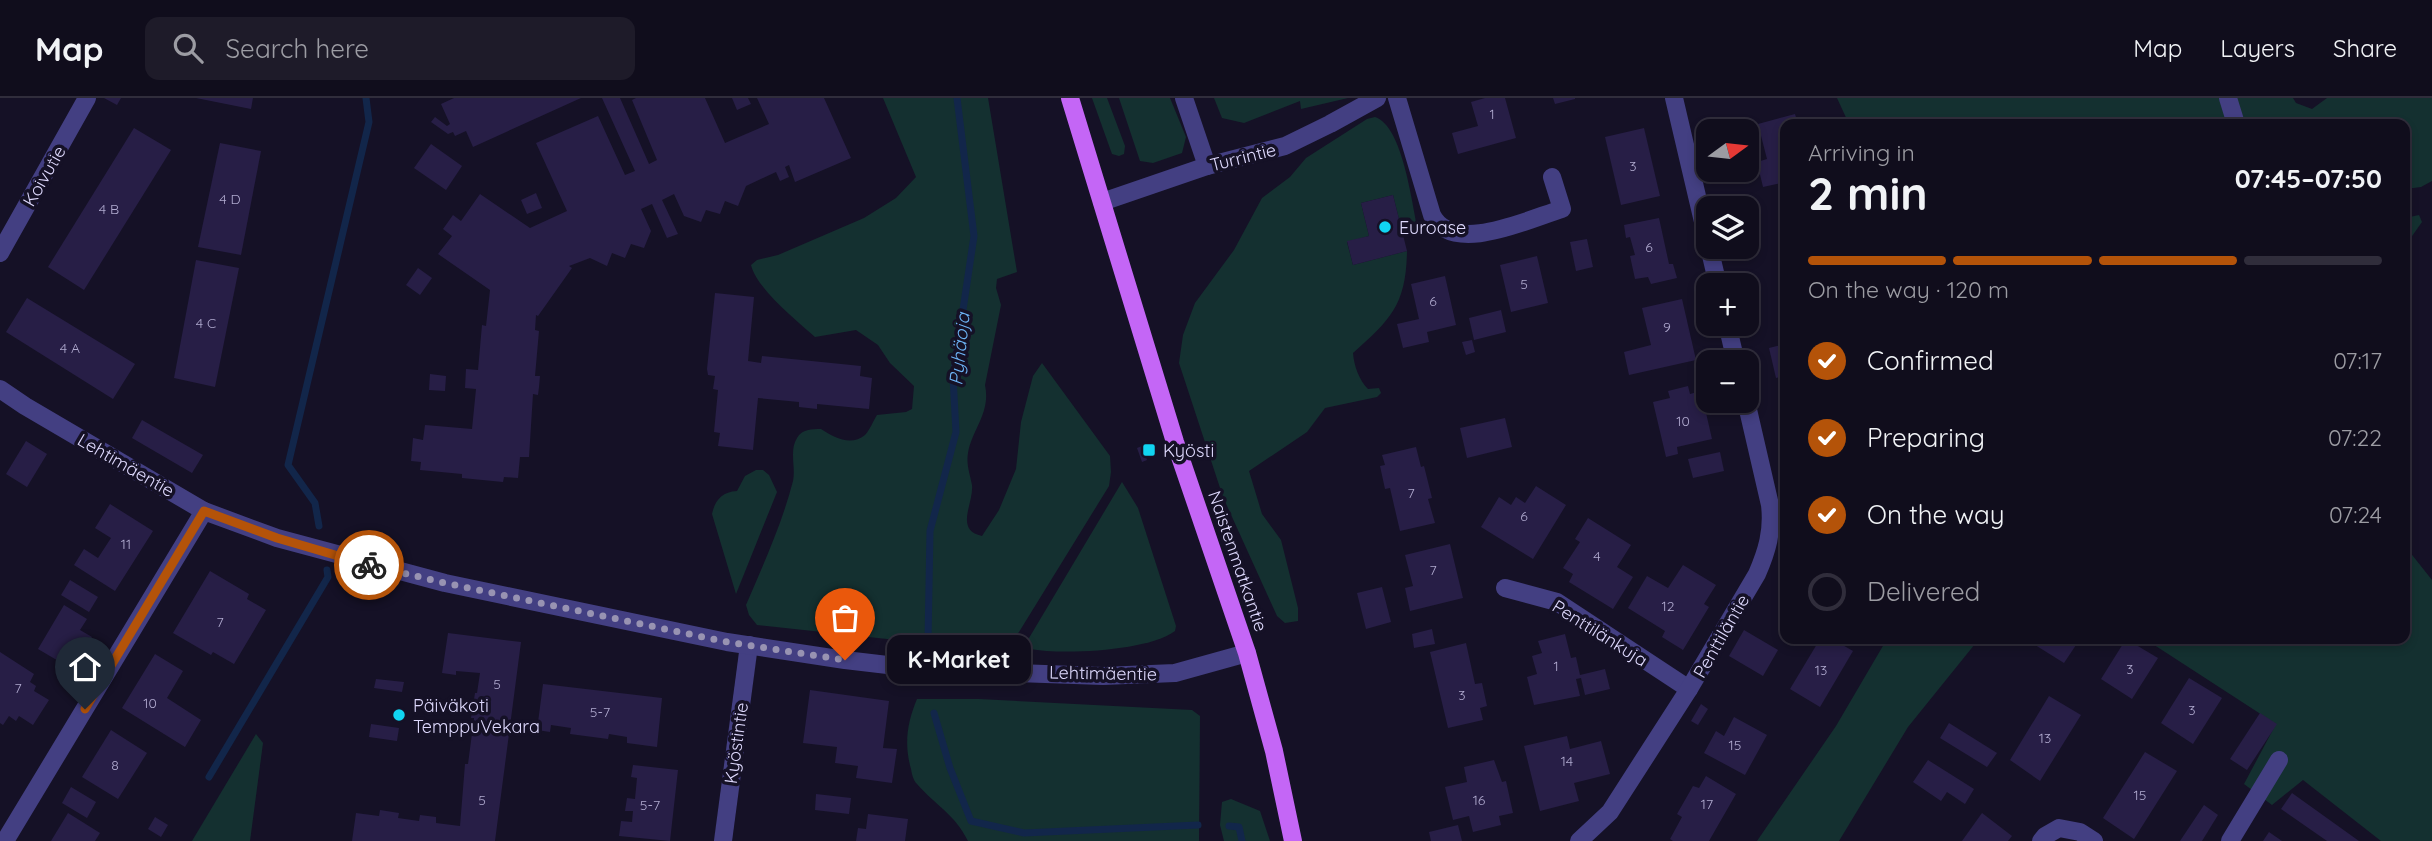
<!DOCTYPE html>
<html lang="en">
<head>
<meta charset="utf-8">
<style>
  :root { --surface:#100d1c; --page:#1e1b29; --text:#f1f3f6; --muted:#9c9ca3; --line:#302d3b; --accent:#b45309 }
  body { margin:0; font-family:Quicksand,sans-serif; background:var(--page); color:var(--text); height:100vh; display:flex; flex-direction:column; font-size:26px; white-space:nowrap }
  * { box-sizing:border-box; margin:0 }
  p { font-size:23px; color:var(--muted) }
  .icon { flex:none; width:38px; height:38px; fill:none; stroke:currentColor; stroke-width:2; stroke-linecap:round; stroke-linejoin:round }
  .map { position:relative; flex:1; overflow:hidden }
  .panel { position:absolute; left:1780px; top:21px; width:630px; height:525px; display:flex; flex-direction:column; background:var(--surface); border-radius:14px; box-shadow:0 4px 10px #0003,0 0 0 2px var(--line) }
  .panel>* { flex:none }
  .needle { width:46px; rotate:75deg }
  .buttons { position:absolute; left:1696px; top:21px; display:grid; gap:14px }
  .buttons a { display:grid; place-items:center; width:63px; height:63px; border-radius:14px; background:var(--surface); box-shadow:0 4px 10px #0003,0 0 0 2px var(--line); font-size:35px }
  .pin { position:absolute; display:grid; place-items:center; width:60px; height:60px; color:#fff; margin:-72px -30px; border-radius:50% 50% 50% 0; rotate:-45deg; box-shadow:0 0 7px #0007 }
  .pin .icon { rotate:45deg }
  .courier { position:absolute; display:grid; place-items:center; width:70px; height:70px; margin:-35px; border:5px solid #b45309; border-radius:50%; background:#fff; color:#222; box-shadow:0 2px 9px #0007 }
  .bubble { position:absolute; height:49px; border-radius:14px; background:var(--surface); box-shadow:0 4px 10px #0003,0 0 0 2px var(--line); font-size:23px; font-weight:700; line-height:49px; text-align:center }
  .headline em { font-style:normal; font-weight:700 }
  .headline div { display:flex; flex-direction:column-reverse }
  .headline { display:flex; align-items:center; justify-content:space-between; height:119px; padding:0 28px }
  h1 { font-size:46px; font-weight:700; line-height:52px }
  .bar { display:grid; grid-template-columns:repeat(4,1fr); gap:10px 7px; align-content:center; height:84px; padding:0 28px }
  .bar i { height:9px; border-radius:5px; background:var(--line) }
  .bar .current { background:var(--accent) }
  .bar p { grid-column:span 4 }
  ol { padding:0 28px; list-style:none }
  li { display:flex; align-items:center; gap:21px; height:77px }
  li p { margin-inline-start:auto }
  li .icon { padding:7px; border-radius:50%; background:var(--accent); color:#fff; stroke-width:4 }
  li:last-child { color:var(--muted) }
  li i { width:38px; height:38px; border:4px solid var(--line); border-radius:50% }
  header { display:flex; align-items:center; gap:42px; box-sizing:border-box; height:98px; padding:0 35px; background:var(--surface); border-bottom:2px solid var(--line) }
  header strong { font-size:33px }
  nav { display:flex; gap:38px; margin-inline-start:auto; font-size:24px }
  .search { width:490px; height:63px; background:var(--page); display:flex; align-items:center; gap:18px; box-sizing:border-box; padding:0 24px; border-radius:14px; color:var(--muted); font-size:26px }
  .map>svg:first-child { display:block }
  .green { fill:#143030 }
  .lines { fill:none; stroke-linecap:round; stroke-linejoin:round }
  .stream { stroke:#12264a; stroke-width:7 }
  .building { fill:#271e46 }
  .minor { stroke:#433f82; stroke-width:18 }
  .tertiary { stroke:#433f82; stroke-width:18 }
  .primary { stroke:#c466f6; stroke-width:18 }
  .done { stroke:#9893b2; stroke-width:7; stroke-dasharray:0 12.6 }
  .route { stroke:#b45309; stroke-width:9 }
  .poi-dot { fill:#11d5f1; stroke:#151126; stroke-width:2.5 }
  .labels { text-anchor:middle; dominant-baseline:central; stroke-width:7; stroke-linejoin:round; paint-order:stroke }
  .number-label { font-size:14px; fill:#b0aacf }
  .street-label { font-size:18px; fill:#ded9fd; stroke:#151126 }
  .poi-label { font-size:18px; fill:#ded9fd; stroke:#151126; text-anchor:start }
  .water-label { font-size:19px; font-style:italic; fill:#6db4f6; stroke:#151126 }
</style>
</head>
<body>
<header>
<strong>Map</strong>
<div class="search"><svg class="icon" aria-label="search" viewBox="0 0 24 24"><circle cx="10" cy="10" r="6"/><path d="M15 15l6 6"/></svg>Search here</div>
<nav><a>Map</a><a>Layers</a><a>Share</a></nav>
</header>
<div class="map">
<svg width="2432" height="743" viewBox="0 0 2432 743">
  <rect width="100%" height="100%" fill="#151126"/>
  <!-- green -->
  <g class="green">
    <path d="M883 0H988L1017 174 997 181 996 190 1001 207 985 287C991 315 972 331 968 355 966 367 970 376 972 387 974 405 954 432 982 438L999 412 1016 371 1021 324 1033 278 1042 265 1110 358 1111 374 1109 388 1019 534C1010 545 1003 551 989 552L757 527 749 517 746 507C763 467 782 426 793 383 796 369 789 353 797 340 802 331 812 331 821 331 833 339 851 349 865 337 870 332 873 323 877 317L906 314 912 311 914 288 890 265 878 247 856 232 815 239C796 222 757 191 751 167L757 162 778 157 864 120 896 100 916 79Z"/>
    <path d="M1092 0H1107L1125 48 1124 56 1119 58 1112 56Z"/>
    <path d="M1119 0H1170L1186 39 1182 55 1153 65 1140 63Z"/>
    <path d="M1214 0H1348L1301 11 1300 3 1244 25 1222 20Z"/>
    <path d="M1837 0H2219L2228 26H1849Z"/>
    <path d="M2235 0H2293L2296 5 2312 11 2327 0H2432V83L2421 89 2405 91 2404 26H2244Z"/>
    <path d="M1375 19C1403 28 1412 106 1418 133L1403 137 1393 97 1361 105 1369 138 1347 144 1353 167 1407 153C1406 207 1391 221 1353 255 1354 268 1359 282 1368 291L1379 290 1381 295 1377 299 1325 310 1307 334 1249 373 1262 416 1281 442 1298 510V523L1285 525 1277 518 1223 399 1179 265 1183 237 1195 205 1234 152 1262 100 1290 79 1306 60 1367 21Z"/>
    <path d="M2419 117 2422 124 2405 148V120Z"/>
    <path d="M756 372H763L769 377 777 394 736 496 712 416C715 402 722 394 737 393L745 378Z"/>
    <path d="M1122 384 1138 410 1176 528 1175 533C1149 553 1063 557 1030 551L1028 547 1029 540Z"/>
    <path d="M2405 448 2432 482V743H2381L2303 682 2272 707 2244 686 2276 626 2145 541H2404Z"/>
    <path d="M1887 541H1979L1908 629 1839 743H1757L1836 628Z"/>
    <path d="M917 601H979L1192 612 1200 618 1199 743H968C955 716 935 707 917 686 913 682 912 676 911 671 904 646 907 625 917 601Z"/>
    <path d="M256 636 263 645 250 743H192Z"/>
    <path d="M1231 701 1260 713 1270 743H1224L1220 727 1222 704Z"/>
  </g>
  <g class="lines">
    <!-- stream -->
    <g class="stream">
      <path d="M319 428 315 405 288 367 369 24 366 0"/>
      <path d="M928 542 930 433 956 334 953 279 974 138 957 0"/>
      <path d="M934 615 950 670 971 723 1024 735 1198 727"/>
      <path d="M209 679 328 479 327 472"/>
      <path d="M1229 728 1239 729 1242 743"/>
    </g>
  </g>
  <!-- building -->
  <g class="building">
    <path d="M104 0H121L117 7Z"/>
    <path d="M196 0H253L251 11Z"/>
    <path d="M454 0H581L473 49 466 33 455 38 453 34 448 36 431 24 435 19 447 28 450 26 441 6Z"/>
    <path d="M602 0H620L649 66 657 62 632 2 636 0H705L725 45 769 26 757 0H824L851 60 795 84 789 67 785 69 789 79 780 83 776 74 746 88 738 108 725 103 720 116 706 112 701 124 684 118 674 96 662 102 678 136 667 140 652 106 641 111 651 133 644 150 631 146 625 160 612 155 607 168 590 160 569 168 572 170 538 218 536 217 535 232 539 233 535 278H540L539 289 538 297 533 296 529 359H520L518 380 504 379 503 384 462 380V376L420 372 421 364 411 363 413 340 423 342 425 327 472 331 476 291 465 290 466 271 478 272 482 227 486 228 490 192 438 156 452 138 443 131 453 117 461 123 480 96 530 130 567 113 536 45 598 18 625 77 635 73Z"/>
    <path d="M732 0H748L751 6 737 12Z"/>
    <path d="M1485 0H1505L1516 40 1458 56 1452 35 1478 28 1471 4Z"/>
    <path d="M1553 0H1575V1L1555 6Z"/>
    <path d="M1795 16 1798 26H1785V84L1763 89 1757 64 1767 61 1758 26Z"/>
    <path d="M134 30 171 52 84 192 48 169Z"/>
    <path d="M1644 30 1660 98 1621 107 1605 39Z"/>
    <path d="M220 45 261 53 241 157 198 149Z"/>
    <path d="M431 46 462 68 446 92 414 70Z"/>
    <path d="M536 95 542 110 527 116 521 102Z"/>
    <path d="M1393 97 1407 153 1353 167 1347 143 1369 138 1361 105Z"/>
    <path d="M1659 120 1669 166H1673L1677 180 1651 186 1648 179 1635 181 1630 158 1635 157 1630 139 1626 140 1624 127Z"/>
    <path d="M1587 141 1593 169 1576 173 1570 144Z"/>
    <path d="M1537 158 1548 205 1511 214 1500 167Z"/>
    <path d="M196 162 239 170 215 289 174 280Z"/>
    <path d="M418 170 432 180 420 197 406 187Z"/>
    <path d="M1445 178 1456 227 1427 234 1429 244 1403 250 1397 226 1419 221 1411 186Z"/>
    <path d="M715 195 754 199 748 263 761 265 762 258 861 268 860 278 872 280 869 311 817 306V311L799 309V304L758 300 753 352 718 348 720 335 714 334 718 292 713 291 715 278 708 277 707 271Z"/>
    <path d="M27 200 135 266 113 301 6 234Z"/>
    <path d="M1682 201 1696 262 1629 277 1624 254 1651 247 1642 210Z"/>
    <path d="M1501 212 1506 234 1474 242 1469 220Z"/>
    <path d="M1472 242 1475 254 1466 257 1462 244Z"/>
    <path d="M1785 246V278L1776 280 1769 250Z"/>
    <path d="M430 276 446 278 445 293 429 292Z"/>
    <path d="M1688 288 1690 296 1701 293 1712 341 1677 349 1678 356 1666 359 1653 304 1670 300 1668 293Z"/>
    <path d="M1505 320 1512 349 1467 360 1460 330Z"/>
    <path d="M142 322 203 357 192 375 132 340Z"/>
    <path d="M26 343 47 356 27 389 6 376Z"/>
    <path d="M1785 344V364H1784L1779 345Z"/>
    <path d="M1142 348 1147 362 1142 364 1137 350Z"/>
    <path d="M1416 349 1421 369 1424 368 1432 400 1428 401 1435 425 1400 433 1390 390 1385 391 1380 368 1385 367 1382 357Z"/>
    <path d="M1720 354 1724 373 1693 380 1688 361Z"/>
    <path d="M1536 388 1566 407 1533 461 1481 429 1499 399 1511 407 1516 399 1525 405Z"/>
    <path d="M110 406 153 433 115 493 74 467 84 451 98 460 111 440 95 430Z"/>
    <path d="M1588 420 1631 447 1617 469 1633 479 1613 511 1569 484 1573 476 1563 470 1580 444 1575 441Z"/>
    <path d="M1450 446 1463 500 1410 513 1405 490 1413 488 1405 457Z"/>
    <path d="M1683 467 1716 487 1704 506 1709 509 1683 552 1662 539 1665 533 1628 510 1647 478 1668 490Z"/>
    <path d="M210 473 249 496 247 501 266 512 234 566 213 554 211 557 173 535Z"/>
    <path d="M70 482 98 499 89 514 61 497Z"/>
    <path d="M1382 489 1391 524 1366 531 1357 495Z"/>
    <path d="M64 507 87 521 80 532 92 539 72 571 38 551Z"/>
    <path d="M1432 531 1435 546 1414 550 1412 536Z"/>
    <path d="M1744 532 1778 552 1763 578 1729 558Z"/>
    <path d="M448 535 521 544 495 743H352L356 715 379 718 380 712 399 715 398 720 419 723 420 717 436 719V725L460 728 465 666H468L474 620H471L475 595H477L480 575 456 573V577L442 575Z"/>
    <path d="M1565 536 1571 560 1576 559 1580 577 1605 571 1610 591 1585 597 1581 580 1576 581 1580 598 1534 607 1527 579 1537 576 1532 558 1542 555 1538 543Z"/>
    <path d="M1820 541H1832L1853 553 1820 609 1790 591Z"/>
    <path d="M2035 541H2080L2064 565 2032 545Z"/>
    <path d="M2126 541 2158 560 2132 601 2101 581Z"/>
    <path d="M1466 545 1475 586 1482 585 1487 608 1480 610 1483 622 1448 630 1430 554Z"/>
    <path d="M0 554 34 576 30 584 36 588 34 593 49 602 33 627 19 618 16 623 9 618 3 627 0 625Z"/>
    <path d="M155 556 183 573 167 600 201 622 185 649 122 610Z"/>
    <path d="M2189 580 2222 600 2193 646 2161 625Z"/>
    <path d="M376 581 404 584 402 594 374 590Z"/>
    <path d="M543 586 662 600 657 649 627 645V639L609 636 608 641 570 636 571 630 551 627 550 634 537 632Z"/>
    <path d="M810 592 889 603 883 650 897 651 892 685 856 680 858 668 835 665 837 649 803 645Z"/>
    <path d="M2049 598 2081 617 2040 683 2010 662Z"/>
    <path d="M1701 606 1708 611 1698 627 1691 623Z"/>
    <path d="M2260 615 2277 626 2247 672 2230 661Z"/>
    <path d="M1734 619 1767 637 1745 677 1704 655 1716 633 1724 638Z"/>
    <path d="M1949 625 1997 655 1987 669 1940 640Z"/>
    <path d="M371 626 399 630 397 643 369 639Z"/>
    <path d="M111 632 147 655 118 701 82 679Z"/>
    <path d="M1567 638 1570 651 1601 643 1610 676 1574 685 1579 703 1540 713 1524 648Z"/>
    <path d="M2145 654 2177 673 2134 741 2103 720Z"/>
    <path d="M1494 662 1502 684 1506 683 1513 715 1499 718 1501 727 1473 734 1469 718 1453 722 1445 689 1467 684 1464 669Z"/>
    <path d="M1928 662 1974 691 1965 706 1947 694 1941 703 1913 684Z"/>
    <path d="M633 667 678 672 670 743 619 738 621 723 632 724 633 713H625L627 700 635 701 637 680 631 679Z"/>
    <path d="M1706 678 1736 696 1709 743H1673L1670 741 1682 719 1677 716 1693 688 1699 690Z"/>
    <path d="M71 689 96 704 87 720 62 705Z"/>
    <path d="M2292 695 2359 743H2327L2281 711Z"/>
    <path d="M816 696 851 700 849 716 815 712Z"/>
    <path d="M2204 707 2218 717 2202 743H2180Z"/>
    <path d="M68 715 100 735 95 743H51Z"/>
    <path d="M1982 715 2012 738 2008 743H1962Z"/>
    <path d="M868 716 908 721 905 743H856L858 730 866 731Z"/>
    <path d="M155 719 168 727 161 739 148 731Z"/>
    <path d="M1458 727 1462 743H1431L1429 734Z"/>
    <path d="M2269 734 2282 743H2263Z"/>
  </g>
  <g class="lines">
    <!-- minor -->
    <g class="minor">
      <path d="M1184 0 1207 68"/>
      <path d="M1397 0 1432 117C1452 158 1529 121 1562 111L1552 79"/>
      <path d="M1674 0 1708 145"/>
      <path d="M2228 0 2236 26"/>
      <path d="M1709 149 1718 187"/>
      <path d="M0 155 87 0"/>
      <path d="M1727 226 1736 264"/>
      <path d="M1505 490 1557 504 1689 591"/>
      <path d="M5 743 204 413"/>
      <path d="M723 743 749 547"/>
      <path d="M1579 743 1610 714 1689 591 1757 476C1767 453 1773 433 1770 407L1746 303"/>
      <path d="M2041 743 2045 738 2059 730 2080 734 2094 743"/>
      <path d="M2230 743 2279 662"/>
    </g>
    <!-- tertiary -->
    <g class="tertiary">
      <path d="M1102 104 1207 68 1285 48 1330 26 1377 0"/>
      <path d="M0 291 25 308 204 413 277 440 445 485 727 544 845 562 930 572 1103 578 1175 575 1247 555"/>
    </g>
    <!-- primary -->
    <path class="primary" d="M1070 0 1175 344 1247 555 1274 653 1293 743"/>
  </g>
  <g class="lines">
    <!-- done -->
    <path class="done" d="M369 467 445 485 727 544 845 562"/>
    <!-- route -->
    <path class="route" d="M85 611 204 413 277 440 369 467"/>
  </g>
  <!-- markers -->
  <g class="poi-dot">
    <circle cx="1385" cy="129" r="7"/>
    <rect x="1142" y="345" width="14" height="14" rx="3.5"/>
    <circle cx="399" cy="617" r="7"/>
  </g>
  <g class="labels">
    <!-- number labels -->
    <g class="number-label">
      <text x="1492" y="16">1</text>
      <text x="1633" y="68">3</text>
      <text x="230" y="101">4 D</text>
      <text x="109" y="111">4 B</text>
      <text x="1649" y="149">6</text>
      <text x="1524" y="186">5</text>
      <text x="1433" y="203">6</text>
      <text x="206" y="225">4 C</text>
      <text x="1667" y="229">9</text>
      <text x="70" y="250">4 A</text>
      <text x="1683" y="323">10</text>
      <text x="1411" y="395">7</text>
      <text x="1524" y="418">6</text>
      <text x="126" y="446">11</text>
      <text x="1597" y="458">4</text>
      <text x="1433" y="472">7</text>
      <text x="1668" y="508">12</text>
      <text x="220" y="524">7</text>
      <text x="1556" y="568">1</text>
      <text x="2130" y="571">3</text>
      <text x="1821" y="572">13</text>
      <text x="497" y="586">5</text>
      <text x="18" y="590">7</text>
      <text x="1462" y="597">3</text>
      <text x="150" y="605">10</text>
      <text x="2192" y="612">3</text>
      <text x="600" y="614">5-7</text>
      <text x="2045" y="640">13</text>
      <text x="1735" y="647">15</text>
      <text x="1567" y="663">14</text>
      <text x="115" y="667">8</text>
      <text x="2140" y="697">15</text>
      <text x="482" y="702">5</text>
      <text x="1479" y="702">16</text>
      <text x="1707" y="706">17</text>
      <text x="650" y="707">5-7</text>
    </g>
    <!-- street labels -->
    <g class="street-label">
      <text transform="translate(1243 59) rotate(-14)">Turrintie</text>
      <text transform="translate(44 78) rotate(-60)">Koivutie</text>
      <text transform="translate(126 367) rotate(30)">Lehtimäentie</text>
      <text transform="translate(1238 463) rotate(71)">Naistenmatkantie</text>
      <text transform="translate(1600 535) rotate(32)">Penttilänkuja</text>
      <text transform="translate(1721 538) rotate(-60)">Penttiläntie</text>
      <text transform="translate(1103 575) rotate(1)">Lehtimäentie</text>
      <text transform="translate(736 645) rotate(-82)">Kyöstintie</text>
    </g>
    <!-- poi labels -->
    <g class="poi-label">
      <text x="1399" y="129">Euroase</text>
      <text x="1163" y="352">Kyösti</text>
      <text x="413" y="607">Päiväkoti<tspan x="413" dy="21">TemppuVekara</tspan></text>
    </g>
    <!-- water labels -->
    <g class="water-label">
      <text transform="translate(959 251) rotate(-84)">Pyhäoja</text>
    </g>
  </g>
</svg>
<div class="buttons">
<a><svg class="needle" viewBox="-14 -14 28 28"><path d="M0-13l5 13h-10z" fill="#e53935"/><path d="M0 13l5-13h-10z" fill="#9c9ca3"/></svg></a>
<a><svg class="icon" aria-label="layers" viewBox="0 0 24 24"><path d="M12 4l9 5-9 5-9-5zM3 14l9 5 9-5"/></svg></a>
<a>+</a>
<a>−</a>
</div>
<div class="pin" style="left:845px;top:562px;background:#ea580c"><svg class="icon" aria-label="bag" viewBox="0 0 24 24"><path d="M5 8h14l-1 12H6zM9 8a3 3 0 0 1 6 0"/></svg></div>
<div class="pin" style="left:85px;top:611px;background:#1f2937"><svg class="icon" aria-label="home" viewBox="0 0 24 24"><path d="M3 11l9-7 9 7M6 9v11h12V9"/></svg></div>
<div class="courier" style="left:369px;top:467px"><svg class="icon" aria-label="bike" viewBox="0 0 24 24"><circle cx="6" cy="16" r="4"/><circle cx="18" cy="16" r="4"/><path d="M6 16l4-8h5l3 8M10 8l3 8H6M13 5h3"/></svg></div>
<div class="bubble" style="left:887px;top:537px;width:144px">K-Market</div>
<section class="panel">
<div class="headline"><div><h1>2 min</h1><p>Arriving in</p></div><em>07:45–07:50</em></div>
<div class="bar"><i class="current"></i><i class="current"></i><i class="current"></i><i></i><p>On the way · 120 m</p></div>
<ol>
<li><svg class="icon" aria-label="check" viewBox="0 0 24 24"><path d="M5 12l5 5 9-10"/></svg>Confirmed<p>07:17</p></li>
<li><svg class="icon" aria-label="check" viewBox="0 0 24 24"><path d="M5 12l5 5 9-10"/></svg>Preparing<p>07:22</p></li>
<li><svg class="icon" aria-label="check" viewBox="0 0 24 24"><path d="M5 12l5 5 9-10"/></svg>On the way<p>07:24</p></li>
<li><i></i>Delivered</li>
</ol>
</section>
</div>
</body>
</html>
